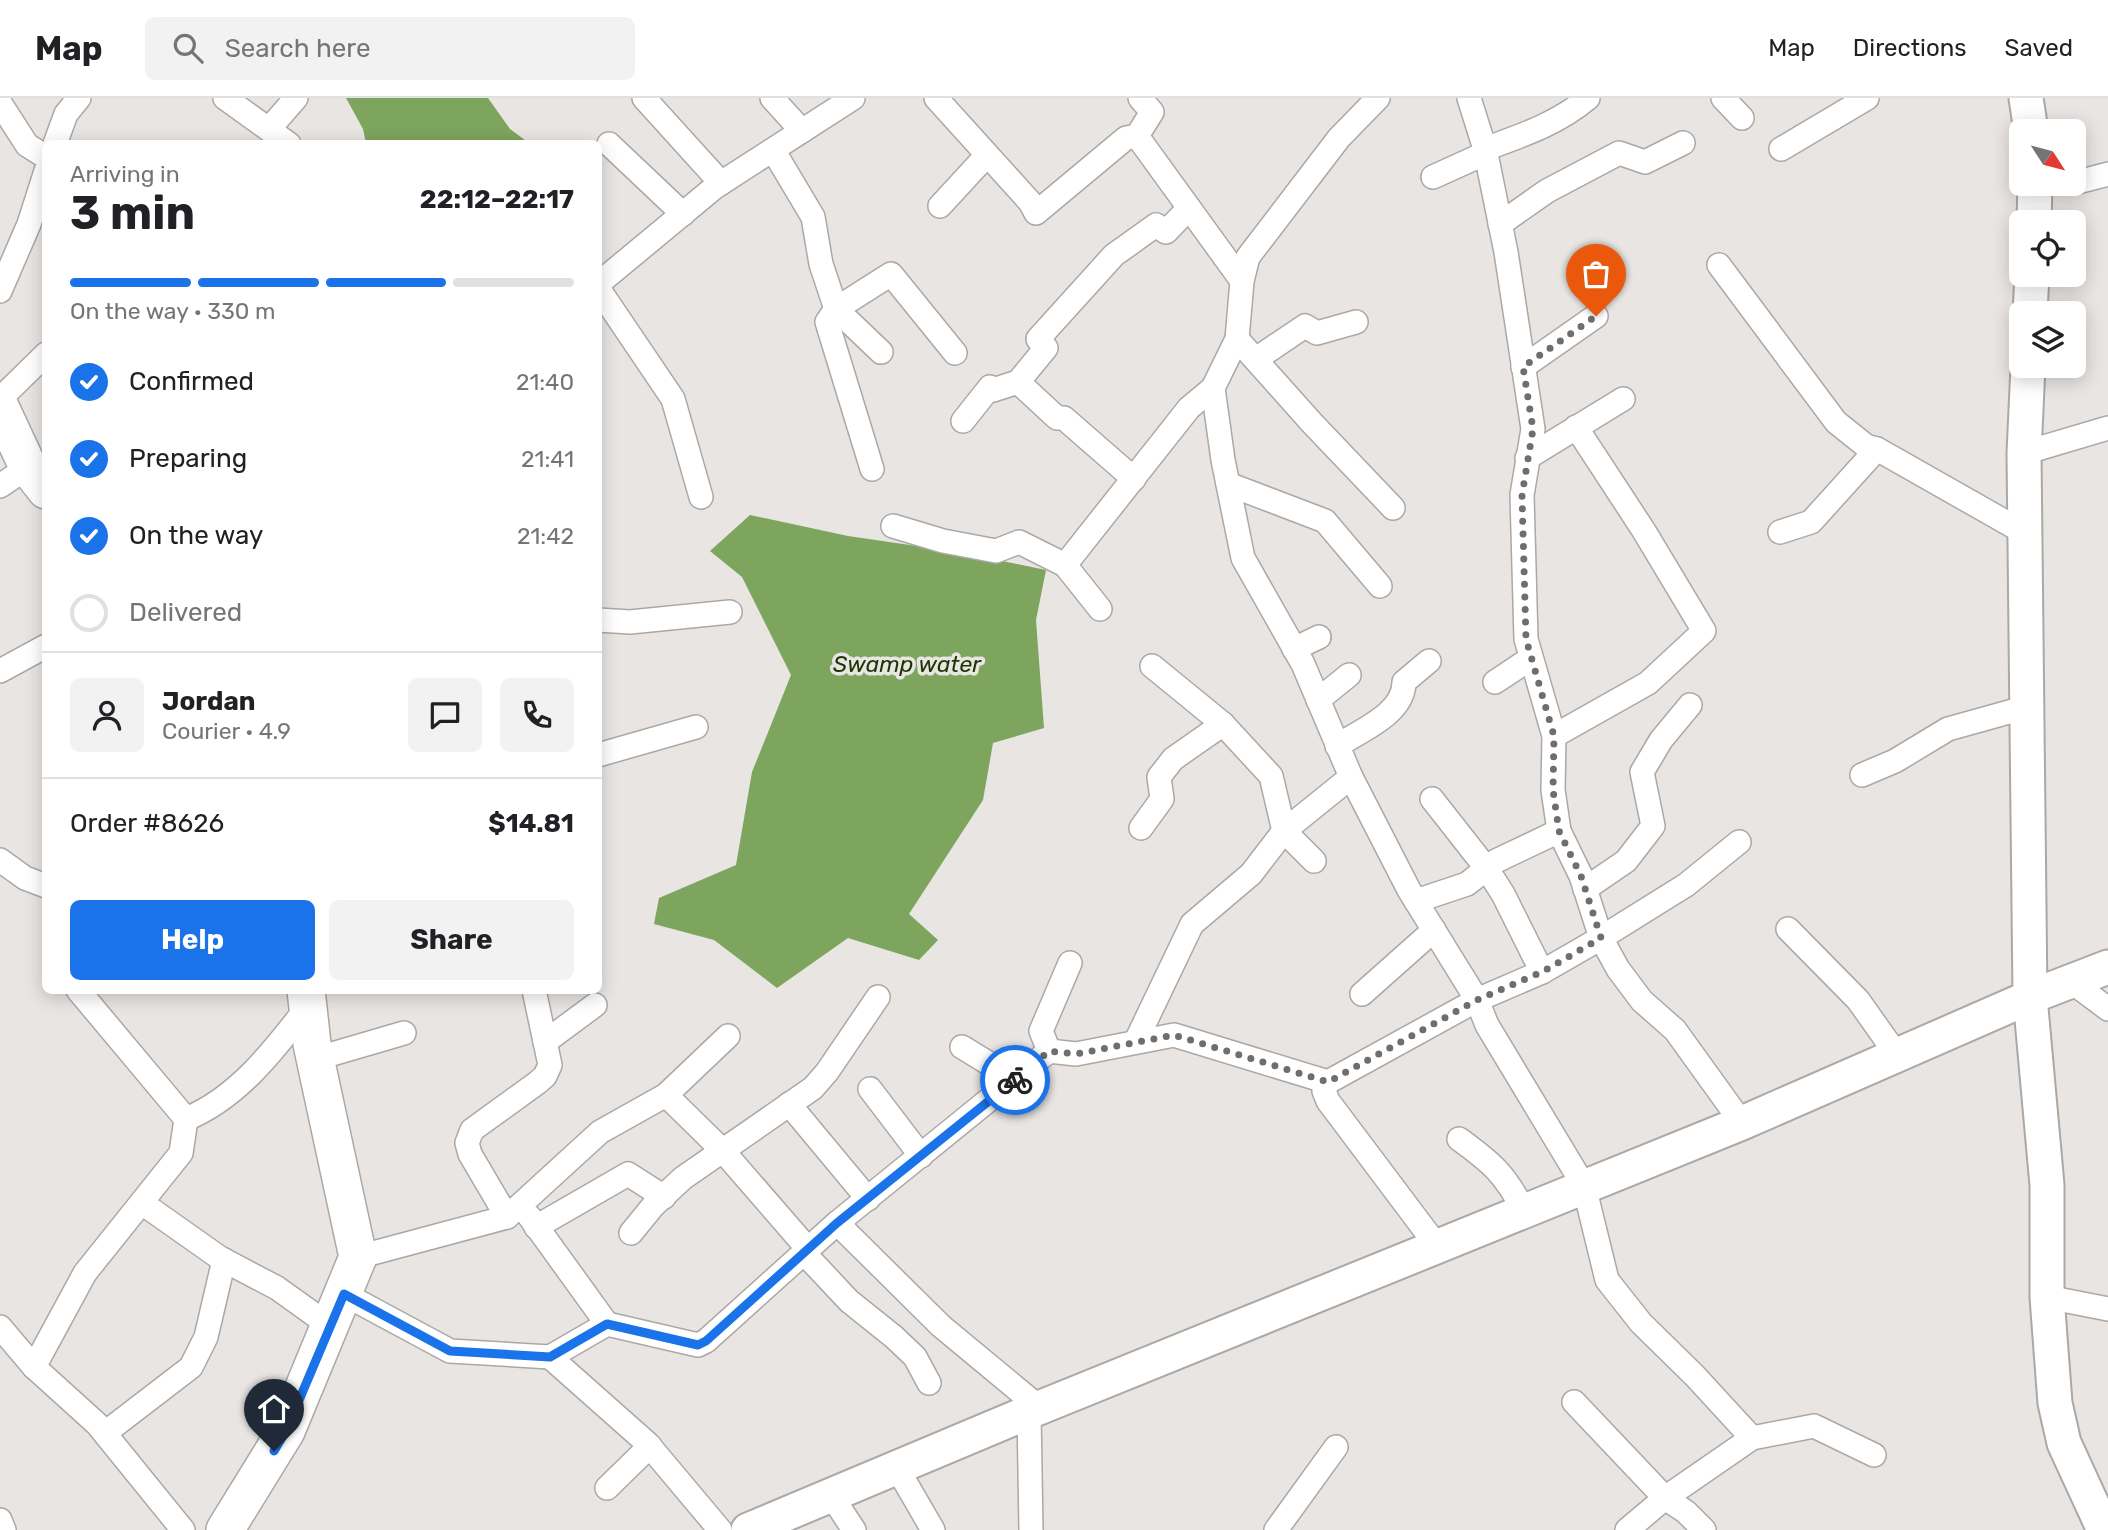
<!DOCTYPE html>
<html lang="en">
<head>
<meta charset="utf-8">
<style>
  :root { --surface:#fff; --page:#f2f2f2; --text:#202124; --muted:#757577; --line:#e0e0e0; --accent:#1a73e8 }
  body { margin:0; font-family:Rubik,sans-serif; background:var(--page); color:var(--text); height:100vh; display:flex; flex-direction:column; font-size:26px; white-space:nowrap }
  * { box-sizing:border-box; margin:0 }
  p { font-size:23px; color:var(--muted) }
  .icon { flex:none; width:38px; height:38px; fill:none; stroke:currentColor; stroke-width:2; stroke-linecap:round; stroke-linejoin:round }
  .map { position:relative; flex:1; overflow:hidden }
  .side { position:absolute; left:42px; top:42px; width:560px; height:854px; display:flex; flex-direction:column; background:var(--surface); border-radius:10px; box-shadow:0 4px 18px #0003 }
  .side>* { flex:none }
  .needle { width:46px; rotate:126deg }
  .tools { position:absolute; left:2009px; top:21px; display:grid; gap:14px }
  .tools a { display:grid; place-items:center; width:77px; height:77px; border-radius:10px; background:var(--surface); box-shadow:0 4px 18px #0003; font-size:35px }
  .pin { position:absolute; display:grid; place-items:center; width:60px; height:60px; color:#fff; margin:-72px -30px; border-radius:50% 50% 50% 0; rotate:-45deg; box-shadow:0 0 7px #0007 }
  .pin .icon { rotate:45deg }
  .courier { position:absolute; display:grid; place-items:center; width:70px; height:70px; margin:-35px; border:5px solid #1a73e8; border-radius:50%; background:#fff; color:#222; box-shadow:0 2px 9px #0007 }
  .overview em { font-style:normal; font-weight:700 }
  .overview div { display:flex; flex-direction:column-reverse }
  .overview { display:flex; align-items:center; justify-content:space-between; height:119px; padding:0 28px }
  h1 { font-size:46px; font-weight:700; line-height:52px }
  .bar { display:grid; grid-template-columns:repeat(4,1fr); gap:10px 7px; align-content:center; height:84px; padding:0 28px }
  .bar i { height:9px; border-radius:5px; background:var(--line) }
  .bar .current { background:var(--accent) }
  .bar p { grid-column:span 4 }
  .line { display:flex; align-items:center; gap:18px; padding:0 28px; border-top:2px solid var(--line) }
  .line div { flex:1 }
  .round { display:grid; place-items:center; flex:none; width:74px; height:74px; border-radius:10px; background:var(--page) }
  ol { padding:0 28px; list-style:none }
  li { display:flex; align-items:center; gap:21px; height:77px }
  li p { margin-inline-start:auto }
  li .icon { padding:7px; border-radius:50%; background:var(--accent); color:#fff; stroke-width:4 }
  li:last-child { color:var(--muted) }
  li i { width:38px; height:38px; border:4px solid var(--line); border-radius:50% }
  .button { display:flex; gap:14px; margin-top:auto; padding:14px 28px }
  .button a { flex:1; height:80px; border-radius:10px; background:var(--accent); color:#fff; font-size:28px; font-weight:700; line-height:80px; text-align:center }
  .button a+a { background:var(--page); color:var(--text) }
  header { display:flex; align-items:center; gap:42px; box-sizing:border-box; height:98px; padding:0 35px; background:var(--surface); border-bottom:2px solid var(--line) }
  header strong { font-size:33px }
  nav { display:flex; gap:38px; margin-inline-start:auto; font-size:24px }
  .search { width:490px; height:63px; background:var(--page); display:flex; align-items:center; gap:18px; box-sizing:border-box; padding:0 24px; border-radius:10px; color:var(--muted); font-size:26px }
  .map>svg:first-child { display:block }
  .water { fill:#7da55e }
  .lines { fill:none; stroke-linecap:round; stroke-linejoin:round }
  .street-casing { stroke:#aba8a6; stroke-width:26 }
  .secondary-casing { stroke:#aba8a6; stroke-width:37 }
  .primary-casing { stroke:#aba8a6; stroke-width:40 }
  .street { stroke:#fff; stroke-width:23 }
  .secondary { stroke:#fff; stroke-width:33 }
  .primary { stroke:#fff; stroke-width:37 }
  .done { stroke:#706e6d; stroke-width:7; stroke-dasharray:0 12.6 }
  .route { stroke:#1a73e8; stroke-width:9 }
  .labels { text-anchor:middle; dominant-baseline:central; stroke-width:7; stroke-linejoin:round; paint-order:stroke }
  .water-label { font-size:23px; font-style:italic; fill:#1c3501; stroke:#e8e5e3 }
</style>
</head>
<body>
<header>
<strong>Map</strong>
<div class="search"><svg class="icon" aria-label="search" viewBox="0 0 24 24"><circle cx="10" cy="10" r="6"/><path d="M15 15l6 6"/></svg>Search here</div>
<nav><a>Map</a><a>Directions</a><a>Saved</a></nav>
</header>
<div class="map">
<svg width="2108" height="1432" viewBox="0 0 2108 1432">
  <rect width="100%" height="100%" fill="#e8e5e3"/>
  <!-- water -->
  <g class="water">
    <path d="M346 0H488L510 31 529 45H366L363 31Z"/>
    <path d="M750 417 848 438 958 454 1046 472 1036 522 1044 630 993 645 983 702 909 816 938 842 919 862 848 840 777 890 714 842 654 826 659 800 736 767 752 674 791 577 742 479 710 453Z"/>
  </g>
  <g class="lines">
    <!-- street casing -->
    <g class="street-casing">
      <g id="street">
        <path d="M225 0 289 46"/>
        <path d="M644 0 721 85"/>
        <path d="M772 0 802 33"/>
        <path d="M936 0 1030 104 1036 115 1126 40 1137 38 1152 14 1140 0"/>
        <path d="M1378 0 1339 40 1248 159 1242 183 1237 241 1213 290 1223 362 1243 460 1303 566 1351 679 1409 792 1477 902 1487 927 1584 1088 1607 1182 1641 1225 1695 1278 1752 1340"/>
        <path d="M1469 0 1485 51 1506 154 1533 331 1522 397 1526 541 1554 638 1553 692 1559 733 1581 778 1601 840 1618 871 1642 903 1675 932 1742 1025"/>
        <path d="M1723 0 1742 20"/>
        <path d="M0 5 27 47 46 59"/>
        <path d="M269 31 296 0"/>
        <path d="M1137 38 1242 183"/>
        <path d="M55 46 66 16 79 0"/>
        <path d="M609 46 683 116"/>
        <path d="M1485 51C1523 37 1557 26 1588 0"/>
        <path d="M1781 51 1867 0"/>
        <path d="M773 52 813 119 821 166 836 211 881 254"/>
        <path d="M1433 79 1486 55"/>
        <path d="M2074 85 2108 76"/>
        <path d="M940 108 987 57"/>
        <path d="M1500 126 1547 93 1619 55 1645 64 1683 45"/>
        <path d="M1719 167 1836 324 1866 348 1877 351 2025 435"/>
        <path d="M598 186 715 89 853 0"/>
        <path d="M598 190 673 301 701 399"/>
        <path d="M0 193 29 126 46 73"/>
        <path d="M1237 241 1312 325 1393 410"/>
        <path d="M1256 261 1305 228 1317 235 1356 224"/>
        <path d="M1523 269 1596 218"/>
        <path d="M1018 284 1057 320H1064L1134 381"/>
        <path d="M0 301 46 256"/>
        <path d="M963 323 990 289 993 292 1018 284 1046 250 1038 241 1114 157 1156 127 1166 134 1189 110"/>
        <path d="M2024 355 2108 330"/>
        <path d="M1527 360 1623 301"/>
        <path d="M872 371 827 224 836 211 891 176 955 255"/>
        <path d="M1228 386 1325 423 1380 488"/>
        <path d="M0 388 28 369"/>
        <path d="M893 428 943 443 996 453 1019 444 1065 467 1100 511"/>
        <path d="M1780 434 1811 424 1877 351"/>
        <path d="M1065 467 1189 310 1213 290"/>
        <path d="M598 522 630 524 730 514"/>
        <path d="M1294 551 1319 539"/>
        <path d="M1152 568 1223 626 1271 678 1284 733 1314 763"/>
        <path d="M0 573 46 548"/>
        <path d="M1495 584 1531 560"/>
        <path d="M1318 602 1349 577"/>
        <path d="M1554 638 1648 585 1704 533 1644 433 1576 329"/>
        <path d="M1337 648C1361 632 1404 616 1404 584L1429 563"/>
        <path d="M598 657 696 629"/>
        <path d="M1862 677 1895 663 1948 631 2027 609"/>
        <path d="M1432 701 1487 771 1503 796 1542 874"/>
        <path d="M1141 730 1162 701 1159 679 1173 661 1223 626"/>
        <path d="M0 762 25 780 46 788"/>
        <path d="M1585 791 1626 763 1653 728 1642 674 1661 642 1690 607"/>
        <path d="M1416 803 1467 786 1496 763 1559 733"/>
        <path d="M1788 831 1858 902 1897 957"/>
        <path d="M2072 884 2108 911"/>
        <path d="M1362 896 1434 832"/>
        <path d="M1136 943 1192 826 1251 776 1284 733 1351 679"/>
        <path d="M545 944 595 907"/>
        <path d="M962 949 993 968 1010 986"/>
        <path d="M1049 953 1041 933 1070 865"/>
        <path d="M315 961 404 935"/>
        <path d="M870 991 921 1058"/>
        <path d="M666 997 723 1053 808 1151"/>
        <path d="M789 1006 868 1101"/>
        <path d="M186 1021C238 1000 275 951 308 908"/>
        <path d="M1459 1041C1492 1065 1505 1076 1524 1113"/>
        <path d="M142 1105 220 1160 277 1190 330 1228"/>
        <path d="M529 1118 607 1226"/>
        <path d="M507 1119 470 1056 467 1045 472 1032 537 985 545 978 550 967 534 892"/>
        <path d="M837 1125 941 1228 1040 1310"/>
        <path d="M536 1129 628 1076 664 1099"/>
        <path d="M631 1135 653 1108 683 1080 813 990 827 974 878 899"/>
        <path d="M1437 1148 1328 1003 1324 993 1328 984 1477 902 1542 874 1601 840 1686 787 1739 744"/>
        <path d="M804 1155 849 1203 894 1239 915 1259 929 1285"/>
        <path d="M358 1159 507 1119 600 1034 666 997 728 938"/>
        <path d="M344 1196 450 1253 550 1259 607 1226 698 1247 706 1243 837 1125 1049 953 1076 956 1174 937 1328 984"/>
        <path d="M2047 1199 2108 1211"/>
        <path d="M0 1229 34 1269 97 1326 183 1432"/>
        <path d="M550 1259 647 1345 720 1432"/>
        <path d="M34 1269 85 1175 181 1055 186 1021 78 892"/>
        <path d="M1574 1304 1665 1400 1686 1414 1704 1432"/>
        <path d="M1029 1314 1031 1432"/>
        <path d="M105 1335 191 1269 206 1239 224 1162"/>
        <path d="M897 1370 933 1432"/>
        <path d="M607 1390 650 1348"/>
        <path d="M831 1397 854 1432"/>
        <path d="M0 1422 4 1432"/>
        <path d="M1276 1432 1336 1349"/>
        <path d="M1627 1432 1665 1400 1752 1340 1814 1328 1874 1357"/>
      </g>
    </g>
    <!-- secondary casing -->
    <g class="secondary-casing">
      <g id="secondary">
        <path d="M2026 0 2031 33"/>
        <path d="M2034 124 2035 86"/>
        <path d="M2030 215 2032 177"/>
        <path d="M2028 268 2024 355 2030 899 2047 1087V1199L2055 1305 2064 1345 2104 1432"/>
        <path d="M748 1432 1029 1314 1742 1025 2030 899 2108 869"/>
      </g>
    </g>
    <!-- primary casing -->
    <g class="primary-casing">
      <g id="primary">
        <path d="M0 309 28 369 46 392"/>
        <path d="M225 1432 286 1333 358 1159 312 946 306 892"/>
      </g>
    </g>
    <!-- street -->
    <use href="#street" class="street"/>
    <!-- secondary -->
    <use href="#secondary" class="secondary"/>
    <!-- primary -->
    <use href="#primary" class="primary"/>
  </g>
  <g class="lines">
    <!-- done -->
    <path class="done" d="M1015 982 1049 953 1076 956 1174 937 1328 984 1477 902 1542 874 1601 840 1581 778 1559 733 1553 692 1554 638 1526 541 1522 397 1533 331 1523 269 1596 218"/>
    <!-- route -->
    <path class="route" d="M274 1353 286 1333 344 1196 450 1253 550 1259 607 1226 698 1247 706 1243 837 1125 1015 982"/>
  </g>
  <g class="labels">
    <!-- water labels -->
    <g class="water-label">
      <text x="907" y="566">Swamp water</text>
    </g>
  </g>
</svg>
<div class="tools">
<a><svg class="needle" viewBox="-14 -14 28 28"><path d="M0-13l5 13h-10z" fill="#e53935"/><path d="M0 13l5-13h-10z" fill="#757577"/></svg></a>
<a><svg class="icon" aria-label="locate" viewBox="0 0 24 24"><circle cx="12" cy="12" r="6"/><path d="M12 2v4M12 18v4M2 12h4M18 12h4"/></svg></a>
<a><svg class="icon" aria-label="layers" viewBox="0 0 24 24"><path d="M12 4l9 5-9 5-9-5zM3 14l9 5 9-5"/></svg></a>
</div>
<div class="pin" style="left:1596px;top:218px;background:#ea580c"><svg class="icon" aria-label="bag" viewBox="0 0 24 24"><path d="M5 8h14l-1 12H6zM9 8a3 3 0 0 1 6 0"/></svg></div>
<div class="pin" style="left:274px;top:1353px;background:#1f2937"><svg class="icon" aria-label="home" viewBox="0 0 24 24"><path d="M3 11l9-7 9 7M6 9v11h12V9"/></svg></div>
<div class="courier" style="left:1015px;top:982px"><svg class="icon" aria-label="bike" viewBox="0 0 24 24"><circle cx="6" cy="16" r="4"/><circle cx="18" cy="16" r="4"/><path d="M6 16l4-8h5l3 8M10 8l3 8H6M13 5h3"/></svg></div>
<section class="side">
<div class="overview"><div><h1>3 min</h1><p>Arriving in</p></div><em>22:12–22:17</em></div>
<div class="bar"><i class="current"></i><i class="current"></i><i class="current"></i><i></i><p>On the way · 330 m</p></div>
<ol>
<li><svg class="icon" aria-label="check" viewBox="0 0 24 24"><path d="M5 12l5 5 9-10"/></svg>Confirmed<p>21:40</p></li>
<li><svg class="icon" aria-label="check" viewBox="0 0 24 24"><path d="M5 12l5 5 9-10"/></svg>Preparing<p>21:41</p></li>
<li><svg class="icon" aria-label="check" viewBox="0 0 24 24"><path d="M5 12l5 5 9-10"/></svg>On the way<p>21:42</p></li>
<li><i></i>Delivered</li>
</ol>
<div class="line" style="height:126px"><a class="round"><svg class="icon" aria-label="person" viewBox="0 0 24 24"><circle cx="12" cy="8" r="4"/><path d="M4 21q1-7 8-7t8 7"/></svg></a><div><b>Jordan</b><p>Courier · 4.9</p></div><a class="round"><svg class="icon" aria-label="chat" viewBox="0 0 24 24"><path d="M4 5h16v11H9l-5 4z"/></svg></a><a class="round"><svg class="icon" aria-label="phone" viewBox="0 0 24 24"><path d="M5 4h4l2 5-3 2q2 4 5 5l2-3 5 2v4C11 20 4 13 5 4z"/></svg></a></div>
<div class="line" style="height:91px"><div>Order #8626</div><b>$14.81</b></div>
<div class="button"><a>Help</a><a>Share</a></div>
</section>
</div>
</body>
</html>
